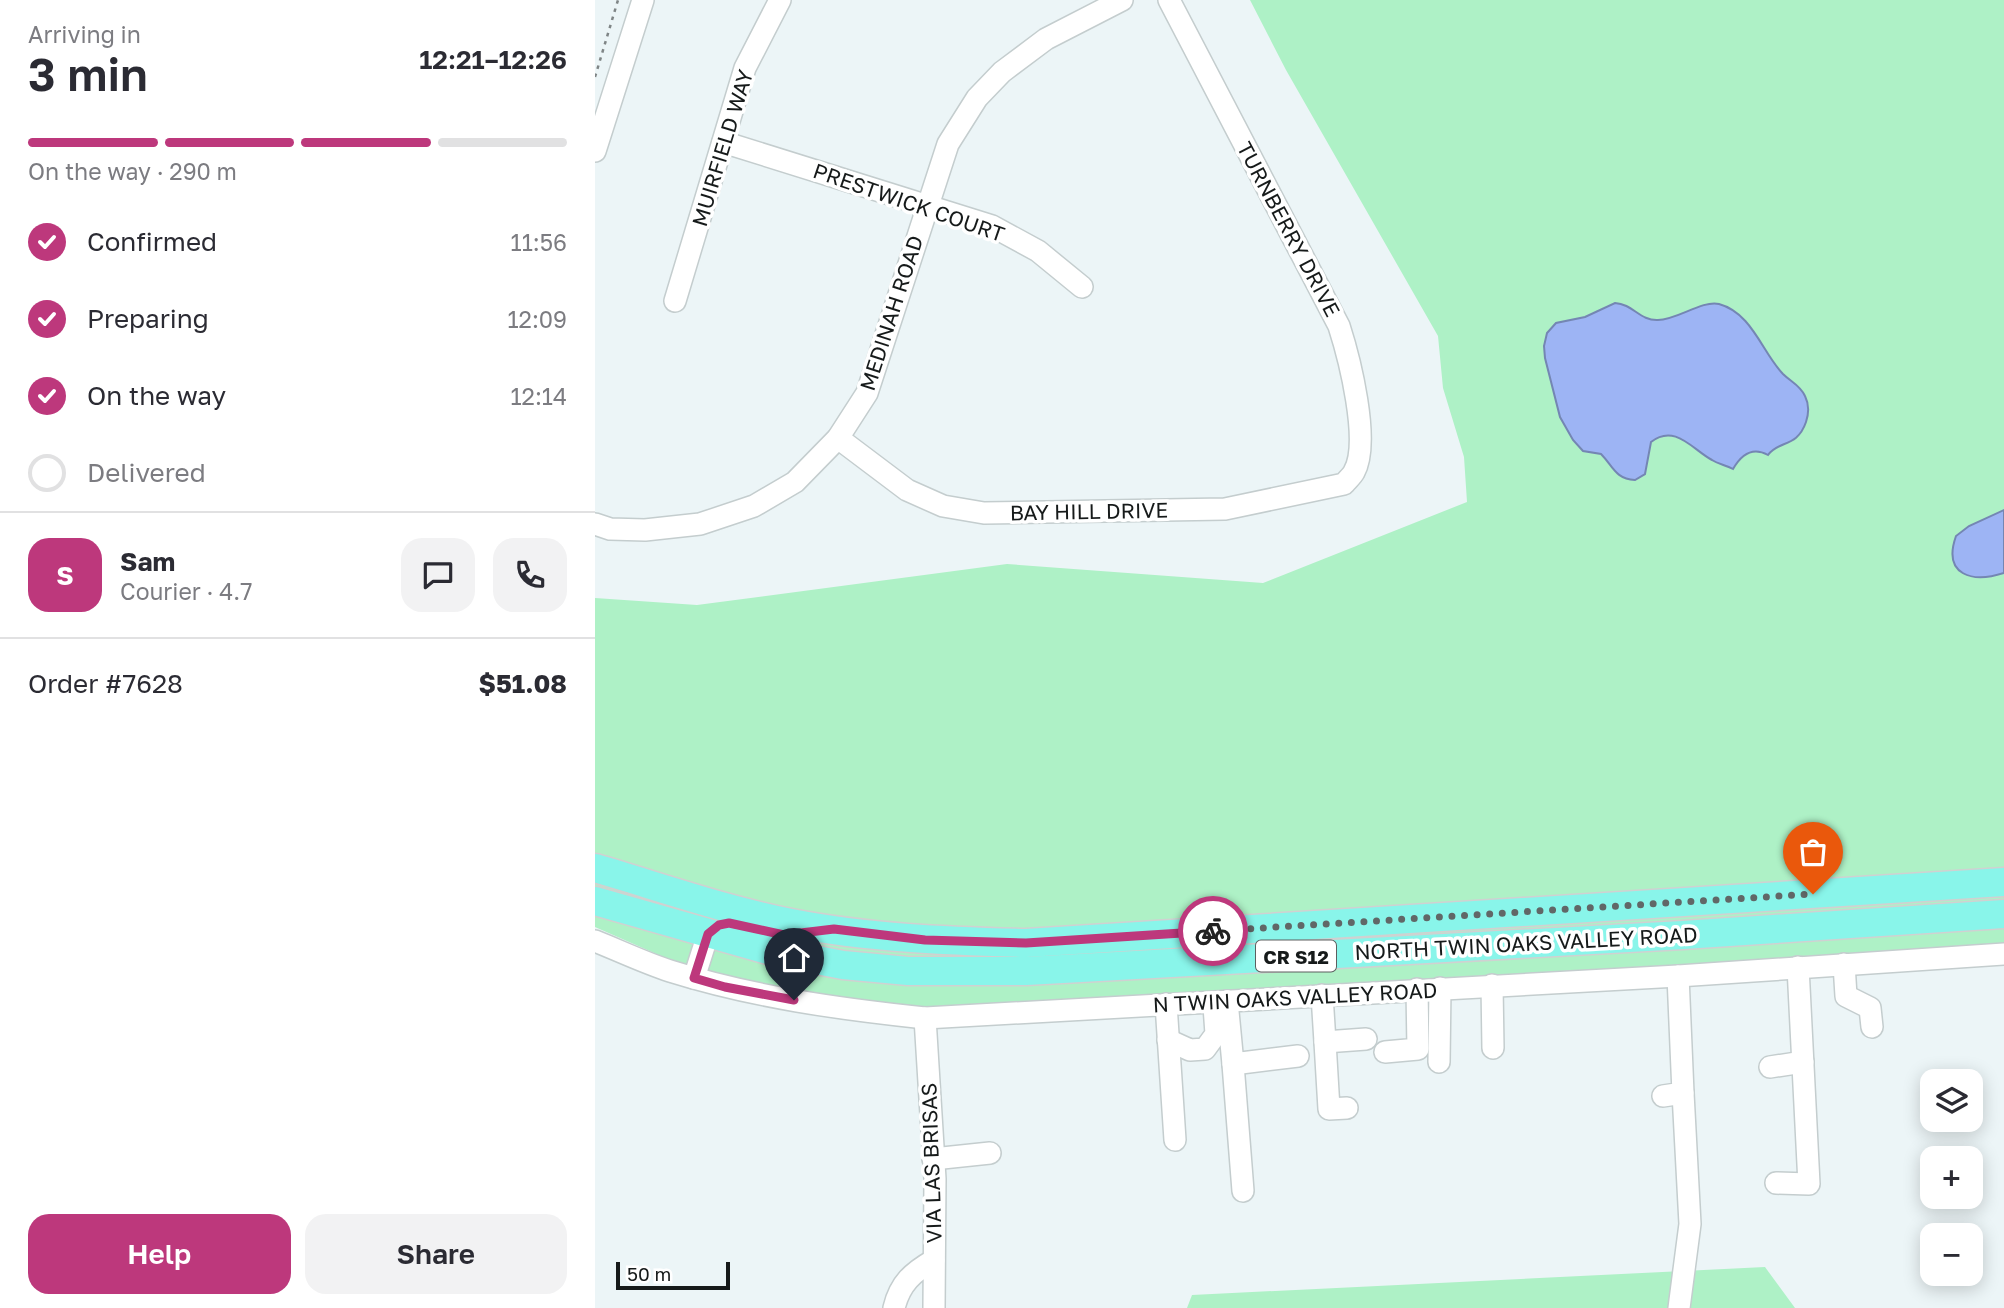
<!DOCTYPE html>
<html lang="en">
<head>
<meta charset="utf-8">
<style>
  :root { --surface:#fff; --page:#f2f2f3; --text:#2b2b33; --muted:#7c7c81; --line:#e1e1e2; --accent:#bd387c }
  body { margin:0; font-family:"Golos Text",sans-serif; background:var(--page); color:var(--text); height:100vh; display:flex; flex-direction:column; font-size:26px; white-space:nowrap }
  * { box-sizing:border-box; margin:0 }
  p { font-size:23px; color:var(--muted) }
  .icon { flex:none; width:38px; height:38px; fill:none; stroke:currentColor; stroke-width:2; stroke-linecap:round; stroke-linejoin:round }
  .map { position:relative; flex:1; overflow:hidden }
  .drawer { display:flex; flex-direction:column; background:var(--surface); width:595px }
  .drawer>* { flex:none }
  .fabs { position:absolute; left:1325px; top:1069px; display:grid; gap:14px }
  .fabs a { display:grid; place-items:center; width:63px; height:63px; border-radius:14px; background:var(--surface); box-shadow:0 4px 18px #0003; font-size:35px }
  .scale { position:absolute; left:21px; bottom:18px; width:114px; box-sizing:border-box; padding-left:7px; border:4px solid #161a1a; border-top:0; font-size:19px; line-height:24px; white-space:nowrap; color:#161a1a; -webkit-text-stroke:5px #fff; paint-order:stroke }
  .pin { position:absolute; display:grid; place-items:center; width:60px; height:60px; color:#fff; margin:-72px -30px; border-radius:50% 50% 50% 0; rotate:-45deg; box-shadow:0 0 7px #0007 }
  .pin .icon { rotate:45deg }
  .courier { position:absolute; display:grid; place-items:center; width:70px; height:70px; margin:-35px; border:5px solid #bd387c; border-radius:50%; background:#fff; color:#222; box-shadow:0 2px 9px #0007 }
  .overview em { font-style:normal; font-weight:600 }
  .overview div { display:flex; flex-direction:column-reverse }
  .overview { display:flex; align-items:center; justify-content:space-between; height:119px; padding:0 28px }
  h1 { font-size:46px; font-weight:600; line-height:52px }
  .bar { display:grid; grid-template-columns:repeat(4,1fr); gap:10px 7px; align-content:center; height:84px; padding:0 28px }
  .bar i { height:9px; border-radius:5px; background:var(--line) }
  .bar .selected { background:var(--accent) }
  .bar p { grid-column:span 4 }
  .line { display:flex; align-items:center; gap:18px; padding:0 28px; border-top:2px solid var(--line) }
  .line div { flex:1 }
  .round { display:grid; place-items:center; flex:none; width:74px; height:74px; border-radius:21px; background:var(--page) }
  ol { padding:0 28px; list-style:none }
  li { display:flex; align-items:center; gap:21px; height:77px }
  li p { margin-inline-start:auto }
  li .icon { padding:7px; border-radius:50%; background:var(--accent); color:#fff; stroke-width:4 }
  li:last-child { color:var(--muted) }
  li i { width:38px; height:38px; border:4px solid var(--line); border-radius:50% }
  .primary-button { display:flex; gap:14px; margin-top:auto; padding:14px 28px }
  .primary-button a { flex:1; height:80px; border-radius:21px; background:var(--accent); color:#fff; font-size:28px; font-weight:600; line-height:80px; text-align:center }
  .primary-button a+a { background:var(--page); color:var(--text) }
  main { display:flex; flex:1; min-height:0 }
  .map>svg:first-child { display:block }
  .green { fill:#aef1c6 }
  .water { fill:#9db4f4; stroke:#7486b3; stroke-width:2 }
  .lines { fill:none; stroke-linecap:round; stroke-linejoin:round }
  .minor-casing { stroke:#c4cdce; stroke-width:24 }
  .major-casing { stroke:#d0d1d1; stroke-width:31 }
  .path { stroke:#7f8586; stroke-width:2.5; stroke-dasharray:3.5 5; stroke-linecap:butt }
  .minor { stroke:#fff; stroke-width:21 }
  .major { stroke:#89f5ea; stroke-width:28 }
  .done { stroke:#616767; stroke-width:7; stroke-dasharray:0 12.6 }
  .route { stroke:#bd387c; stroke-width:9 }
  .labels { text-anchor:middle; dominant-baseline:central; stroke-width:7; stroke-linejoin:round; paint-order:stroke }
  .shield { fill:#fff; stroke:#5c5f5f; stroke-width:2 }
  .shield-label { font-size:19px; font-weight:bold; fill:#161a1a }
  .street-label { font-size:21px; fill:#161a1a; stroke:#fff }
</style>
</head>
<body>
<main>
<section class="drawer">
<div class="overview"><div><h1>3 min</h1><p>Arriving in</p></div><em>12:21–12:26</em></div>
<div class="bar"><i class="selected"></i><i class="selected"></i><i class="selected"></i><i></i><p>On the way · 290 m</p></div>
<ol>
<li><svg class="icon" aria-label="check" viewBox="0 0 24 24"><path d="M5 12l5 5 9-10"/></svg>Confirmed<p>11:56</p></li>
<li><svg class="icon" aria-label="check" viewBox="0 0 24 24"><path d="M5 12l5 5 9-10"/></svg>Preparing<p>12:09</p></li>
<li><svg class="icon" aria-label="check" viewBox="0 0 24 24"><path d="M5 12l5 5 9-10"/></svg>On the way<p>12:14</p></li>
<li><i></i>Delivered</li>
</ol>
<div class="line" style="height:126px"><b class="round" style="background:var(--accent);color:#fff">S</b><div><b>Sam</b><p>Courier · 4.7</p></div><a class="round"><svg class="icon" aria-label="chat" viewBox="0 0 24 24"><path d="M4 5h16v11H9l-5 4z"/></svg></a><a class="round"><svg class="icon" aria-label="phone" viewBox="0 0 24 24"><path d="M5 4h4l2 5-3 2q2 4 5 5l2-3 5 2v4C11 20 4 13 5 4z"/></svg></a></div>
<div class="line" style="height:91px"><div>Order #7628</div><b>$51.08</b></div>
<div class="primary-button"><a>Help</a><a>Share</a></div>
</section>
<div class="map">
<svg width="1409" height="1308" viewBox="0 0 1409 1308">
  <rect width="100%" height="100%" fill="#ecf5f7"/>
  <!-- green -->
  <g class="green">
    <path d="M655 0H1409V959L350 1027 116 978 0 927V598L102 605 412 564 668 583 872 502 869 457 848 388 843 336 691 70Z"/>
    <path d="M1170 1267 1200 1308H592L597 1295Z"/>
  </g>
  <!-- water -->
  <g class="water">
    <path d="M1020 303C1038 304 1045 321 1063 320 1082 320 1107 300 1124 304 1157 313 1167 352 1188 374 1196 382 1205 385 1210 396 1214 404 1214 413 1211 422 1202 448 1184 440 1173 455 1157 446 1146 455 1138 469 1131 465 1123 464 1117 460 1098 450 1080 423 1056 442L1050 474 1040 480C1020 479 1018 466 1006 454L988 451 978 440 965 417 950 358 949 346 952 333 961 323 990 317Z"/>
    <path d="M1409 510V573C1378 583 1347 576 1361 536L1374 526Z"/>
  </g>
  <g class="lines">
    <!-- minor casing -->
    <g class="minor-casing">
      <g id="minor">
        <path d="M128 142 397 226 443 251 487 287"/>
        <path d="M0 151 48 0"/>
        <path d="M80 301 150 68 185 0"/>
        <path d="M243 438 312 490 348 506 389 513 630 509 749 484C752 480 757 476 759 472 776 442 754 357 744 326L574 0"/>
        <path d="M0 524 15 529 50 530 105 524 159 506 200 482 243 438 272 393 353 144 382 98 407 72 451 39 527 0"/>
        <path d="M0 941C25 951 50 963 75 971 158 997 244 1009 330 1018L1083 976 1409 954"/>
        <path d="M1249 964 1251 996 1275 1008 1277 1027"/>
        <path d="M99 978 113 934"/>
        <path d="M897 985 898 1048"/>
        <path d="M727 995 730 1042 771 1039"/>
        <path d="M632 1001 638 1064 703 1056"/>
        <path d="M571 1004 580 1140"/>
        <path d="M330 1018 340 1179 339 1308"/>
        <path d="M573 1040 595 1050 610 1049 621 1034 619 1006"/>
        <path d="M730 1042 734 1109 752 1108"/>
        <path d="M790 1052 823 1049 822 989"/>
        <path d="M844 1062 845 988"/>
        <path d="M638 1064 648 1191"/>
        <path d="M1175 1067 1208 1062"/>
        <path d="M1068 1096 1088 1093 1083 976"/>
        <path d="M338 1159 395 1153"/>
        <path d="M1181 1183 1214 1184 1203 967"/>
        <path d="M299 1308C305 1283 318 1272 339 1260"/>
        <path d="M1084 1308 1095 1224 1088 1093"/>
      </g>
    </g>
    <!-- major casing -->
    <g class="major-casing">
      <g id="major">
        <path d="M0 868C65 887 130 910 196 923 273 938 353 941 431 943L1409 882"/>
        <path d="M0 901 180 952 248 965 313 971H431L1088 935 1409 914"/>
      </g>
    </g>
    <!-- path -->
    <path class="path" d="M0 77 23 0"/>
    <!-- minor -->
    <use href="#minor" class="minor"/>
    <!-- major -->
    <use href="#major" class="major"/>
  </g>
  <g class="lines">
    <!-- done -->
    <path class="done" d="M618 931 1218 894"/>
    <!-- route -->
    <path class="route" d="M199 1000 130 987 99 978 113 934 124 925 134 923 189 935 239 929 330 940 431 943 618 931"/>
  </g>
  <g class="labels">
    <!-- shield labels -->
    <rect class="shield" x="661" y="940.5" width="80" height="31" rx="5"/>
    <g class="shield-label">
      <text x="701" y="956">CR S12</text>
    </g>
    <!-- street labels -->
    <g class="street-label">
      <text transform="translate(127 148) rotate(-73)">MUIRFIELD WAY</text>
      <text transform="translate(314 202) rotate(19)">PRESTWICK COURT</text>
      <text transform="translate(694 229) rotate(62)">TURNBERRY DRIVE</text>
      <text transform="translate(296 313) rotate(-72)">MEDINAH ROAD</text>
      <text transform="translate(494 511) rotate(-1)">BAY HILL DRIVE</text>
      <text transform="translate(931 943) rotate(-3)">NORTH TWIN OAKS VALLEY ROAD</text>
      <text transform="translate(700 997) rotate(-3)">N TWIN OAKS VALLEY ROAD</text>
      <text transform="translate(336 1163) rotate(-92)">VIA LAS BRISAS</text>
    </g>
  </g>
</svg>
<div class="fabs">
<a><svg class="icon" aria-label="layers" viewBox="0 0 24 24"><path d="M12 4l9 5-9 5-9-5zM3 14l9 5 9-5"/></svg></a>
<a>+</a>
<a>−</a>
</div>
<div class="scale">50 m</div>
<div class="pin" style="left:1218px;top:894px;background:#ea580c"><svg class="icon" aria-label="bag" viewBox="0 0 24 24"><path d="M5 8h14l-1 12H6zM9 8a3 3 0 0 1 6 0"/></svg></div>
<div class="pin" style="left:199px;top:1000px;background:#1f2937"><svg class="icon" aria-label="home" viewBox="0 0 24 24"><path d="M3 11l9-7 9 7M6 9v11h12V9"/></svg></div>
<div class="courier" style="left:618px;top:931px"><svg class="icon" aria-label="bike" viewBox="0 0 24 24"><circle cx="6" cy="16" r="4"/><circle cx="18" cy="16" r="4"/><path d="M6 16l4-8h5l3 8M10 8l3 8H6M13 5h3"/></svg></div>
</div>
</main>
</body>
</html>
